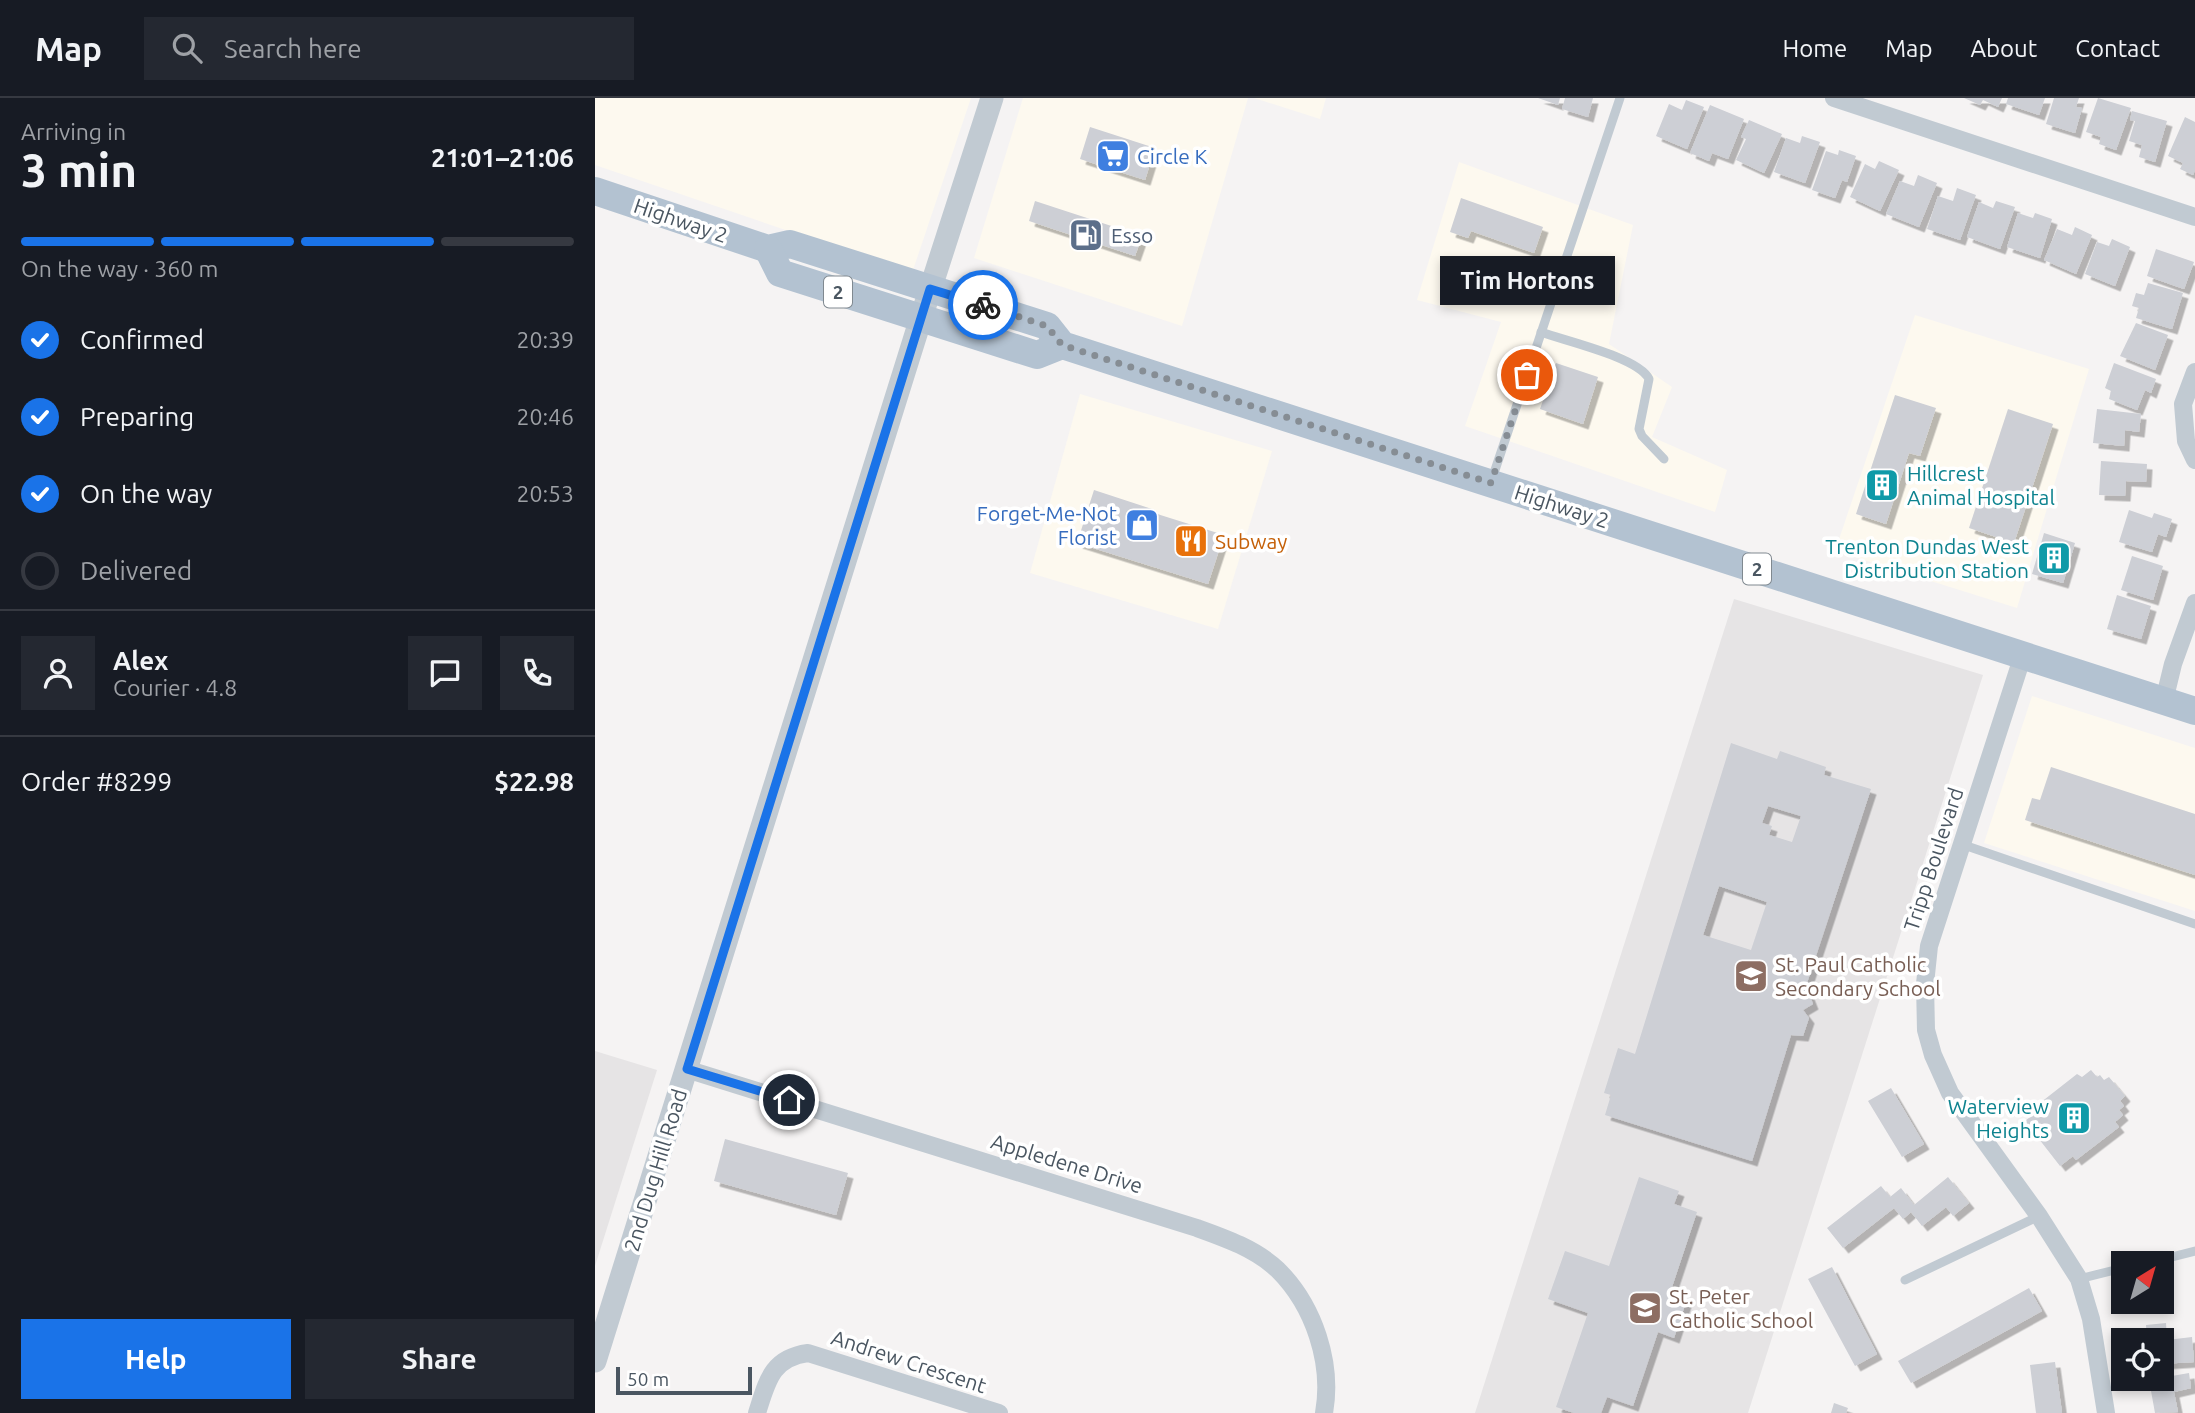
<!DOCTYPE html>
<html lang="en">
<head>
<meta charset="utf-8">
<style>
  :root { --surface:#171b24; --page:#242831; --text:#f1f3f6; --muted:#9ea1a6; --line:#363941; --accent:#1a73e8 }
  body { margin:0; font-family:Ubuntu,sans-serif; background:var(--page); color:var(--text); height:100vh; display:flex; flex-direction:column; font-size:26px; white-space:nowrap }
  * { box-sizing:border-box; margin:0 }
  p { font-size:23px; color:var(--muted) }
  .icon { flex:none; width:38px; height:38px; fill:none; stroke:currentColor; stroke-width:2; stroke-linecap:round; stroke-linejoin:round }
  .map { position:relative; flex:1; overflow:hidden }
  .drawer { display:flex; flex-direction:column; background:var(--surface); width:595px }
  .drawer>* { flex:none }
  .needle { width:46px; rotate:37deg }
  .controls { position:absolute; left:1516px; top:1153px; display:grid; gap:14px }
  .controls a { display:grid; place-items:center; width:63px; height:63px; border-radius:0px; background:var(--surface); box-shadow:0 4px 10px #0003; font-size:35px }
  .scale { position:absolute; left:21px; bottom:18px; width:136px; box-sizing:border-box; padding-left:7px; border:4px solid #4a5661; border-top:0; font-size:19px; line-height:24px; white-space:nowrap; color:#4a5661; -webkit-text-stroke:5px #fff; paint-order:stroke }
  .pin { position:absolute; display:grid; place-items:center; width:60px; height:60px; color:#fff; margin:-30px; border:4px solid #fff; border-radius:50%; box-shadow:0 2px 7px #0007 }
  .courier { position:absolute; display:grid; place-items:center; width:70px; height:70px; margin:-35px; border:5px solid #1a73e8; border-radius:50%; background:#fff; color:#222; box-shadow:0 2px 9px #0007 }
  .bubble { position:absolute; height:49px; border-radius:0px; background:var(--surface); box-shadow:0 4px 10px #0003; font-size:23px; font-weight:700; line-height:49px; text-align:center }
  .overview em { font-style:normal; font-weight:700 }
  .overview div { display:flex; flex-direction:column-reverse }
  .overview { display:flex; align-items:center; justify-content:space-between; height:119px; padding:0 21px }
  h1 { font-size:46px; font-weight:700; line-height:52px }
  .bar { display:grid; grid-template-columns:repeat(4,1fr); gap:10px 7px; align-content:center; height:84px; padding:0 21px }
  .bar i { height:9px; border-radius:5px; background:var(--line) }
  .bar .active { background:var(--accent) }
  .bar p { grid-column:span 4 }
  .line { display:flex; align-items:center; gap:18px; padding:0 21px; border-top:2px solid var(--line) }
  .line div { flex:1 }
  .round { display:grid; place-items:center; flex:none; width:74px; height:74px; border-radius:0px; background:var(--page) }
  ol { padding:0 21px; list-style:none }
  li { display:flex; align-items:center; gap:21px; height:77px }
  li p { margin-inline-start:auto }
  li .icon { padding:7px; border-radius:50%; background:var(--accent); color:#fff; stroke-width:4 }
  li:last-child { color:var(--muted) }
  li i { width:38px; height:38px; border:4px solid var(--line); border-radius:50% }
  .button { display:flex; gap:14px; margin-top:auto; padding:14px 21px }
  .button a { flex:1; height:80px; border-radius:0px; background:var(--accent); color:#fff; font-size:28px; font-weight:700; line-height:80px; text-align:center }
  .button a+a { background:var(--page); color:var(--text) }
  header { display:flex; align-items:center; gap:42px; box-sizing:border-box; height:98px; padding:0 35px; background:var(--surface); border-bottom:2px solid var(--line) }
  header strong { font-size:33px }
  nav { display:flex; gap:38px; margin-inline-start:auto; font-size:24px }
  .search { width:490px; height:63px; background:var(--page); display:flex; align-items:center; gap:18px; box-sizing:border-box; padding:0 24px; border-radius:0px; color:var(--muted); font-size:26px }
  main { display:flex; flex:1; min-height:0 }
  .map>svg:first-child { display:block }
  .commercial { fill:#fdf9ef }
  .education { fill:#e6e4e5 }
  .building { fill:#cdcfd5; fill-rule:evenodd; filter:url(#shadow) }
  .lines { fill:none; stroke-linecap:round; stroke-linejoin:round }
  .service { stroke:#c1cad2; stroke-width:9 }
  .minor { stroke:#c1cad2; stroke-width:18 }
  .tertiary { stroke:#c1cad2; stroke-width:23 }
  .primary { stroke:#b3c2d1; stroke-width:28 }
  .done { stroke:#868d94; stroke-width:7; stroke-dasharray:0 12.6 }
  .route { stroke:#1a73e8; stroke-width:9 }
  .labels { text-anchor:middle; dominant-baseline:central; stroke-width:7; stroke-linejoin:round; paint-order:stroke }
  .shield { fill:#fff; stroke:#808990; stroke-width:2 }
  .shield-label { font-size:19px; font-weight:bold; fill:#4a5661 }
  .shop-label { font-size:21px; fill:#366cbe; stroke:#fff; text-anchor:start }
  .street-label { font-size:21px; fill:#4a5661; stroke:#fff }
  .service-label { font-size:21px; fill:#4e5e75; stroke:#fff; text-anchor:start }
  .culture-label { font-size:21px; fill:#0d838f; stroke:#fff; text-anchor:end }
  .food-label { font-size:21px; fill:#c56008; stroke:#fff; text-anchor:start }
  .education-label { font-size:21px; fill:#785e54; stroke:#fff; text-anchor:start }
</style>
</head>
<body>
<header>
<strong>Map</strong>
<div class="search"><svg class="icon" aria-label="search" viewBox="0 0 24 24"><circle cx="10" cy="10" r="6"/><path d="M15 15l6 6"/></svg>Search here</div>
<nav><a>Home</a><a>Map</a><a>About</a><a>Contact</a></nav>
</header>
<main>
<section class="drawer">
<div class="overview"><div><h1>3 min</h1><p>Arriving in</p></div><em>21:01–21:06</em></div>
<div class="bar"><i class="active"></i><i class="active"></i><i class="active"></i><i></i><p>On the way · 360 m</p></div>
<ol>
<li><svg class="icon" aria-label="check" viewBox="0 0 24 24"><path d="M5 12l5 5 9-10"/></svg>Confirmed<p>20:39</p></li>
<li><svg class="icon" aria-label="check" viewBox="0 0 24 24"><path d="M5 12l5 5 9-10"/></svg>Preparing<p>20:46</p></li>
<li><svg class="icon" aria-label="check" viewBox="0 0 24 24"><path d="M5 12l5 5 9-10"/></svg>On the way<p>20:53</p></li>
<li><i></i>Delivered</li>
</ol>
<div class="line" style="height:126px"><a class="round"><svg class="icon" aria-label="person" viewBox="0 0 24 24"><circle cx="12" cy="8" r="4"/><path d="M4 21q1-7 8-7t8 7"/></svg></a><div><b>Alex</b><p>Courier · 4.8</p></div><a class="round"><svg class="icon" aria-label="chat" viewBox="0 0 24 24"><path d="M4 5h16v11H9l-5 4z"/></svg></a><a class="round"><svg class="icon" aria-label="phone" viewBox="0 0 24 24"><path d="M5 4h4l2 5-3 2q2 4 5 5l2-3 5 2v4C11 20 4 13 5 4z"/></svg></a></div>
<div class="line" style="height:91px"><div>Order #8299</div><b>$22.98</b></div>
<div class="button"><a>Help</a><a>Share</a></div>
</section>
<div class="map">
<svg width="1600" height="1315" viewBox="0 0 1600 1315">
  <defs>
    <filter id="shadow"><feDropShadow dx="5.5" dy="5.5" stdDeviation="0" flood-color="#0004"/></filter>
  </defs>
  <rect width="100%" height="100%" fill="#f5f3f3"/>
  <!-- commercial -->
  <g class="commercial">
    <path d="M0 0H376L317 175 0 67Z"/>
    <path d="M428 0H653L587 228 379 160Z"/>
    <path d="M659 0H731L725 21Z"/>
    <path d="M864 64 1038 127 1014 246 1077 289 1057 339 1132 372 1120 414 870 328 906 224 822 202Z"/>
    <path d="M1320 217 1494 271 1422 510 1240 453Z"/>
    <path d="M485 296 677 353 623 531 435 475Z"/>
    <path d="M1437 598 1600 650V813L1389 745Z"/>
  </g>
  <!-- education -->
  <g class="education">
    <path d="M1139 501 1388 577 1153 1315H880Z"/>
    <path d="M0 953 62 972 0 1168Z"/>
  </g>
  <!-- building -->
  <g class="building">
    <path d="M943 0H965L963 7Z"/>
    <path d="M970 0H998L993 19 967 11Z"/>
    <path d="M1369 0H1407L1403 9 1388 2 1385 7Z"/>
    <path d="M1413 0H1450L1444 17 1411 6Z"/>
    <path d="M1459 0H1484L1481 9 1487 10 1480 35 1451 26Z"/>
    <path d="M1503 0 1536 10 1521 52 1504 46 1506 39 1491 34Z"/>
    <path d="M1091 2 1109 9 1092 51 1061 38 1074 6 1087 12Z"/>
    <path d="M1115 7 1149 21 1133 61 1117 55 1114 63 1095 55Z"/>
    <path d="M1537 13 1572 23 1560 64 1544 59 1547 47 1534 43 1540 23 1535 22Z"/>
    <path d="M1590 19 1600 24V72L1598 77 1585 71 1588 65 1573 58Z"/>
    <path d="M1154 22 1187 36 1169 75 1141 62 1151 41 1146 39Z"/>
    <path d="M495 29 560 50 550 82 485 61Z"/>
    <path d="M1207 38 1225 44 1210 85 1179 74 1191 40 1205 45Z"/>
    <path d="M1244 52 1261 58 1252 84 1247 82 1240 100 1217 92 1231 53 1243 57Z"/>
    <path d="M1284 63 1304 72 1285 113 1255 99 1270 66 1280 71Z"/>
    <path d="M1323 77 1342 85 1324 129 1291 116 1305 83 1319 88Z"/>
    <path d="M1362 90 1381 97 1365 142 1332 131 1343 98 1358 103Z"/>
    <path d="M866 100 948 129 939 155 876 133 873 140 855 134Z"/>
    <path d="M440 103 547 138 540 158 434 123Z"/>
    <path d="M1401 103 1420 109 1405 151 1372 139 1384 104 1398 110Z"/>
    <path d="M1423 115 1438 120 1440 115 1457 121 1445 160 1412 149Z"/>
    <path d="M1480 129 1497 137 1481 176 1449 162 1462 131 1477 137Z"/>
    <path d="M1517 141 1535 149 1520 188 1490 176 1502 144 1514 148Z"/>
    <path d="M1561 151 1599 164 1589 191 1552 178Z"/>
    <path d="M1553 185 1588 195 1577 231 1541 220 1544 210 1537 208 1541 195 1549 197Z"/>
    <path d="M1541 225 1573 237 1560 272 1525 258Z"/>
    <path d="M961 265 1003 279 988 326 945 311Z"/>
    <path d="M1519 265 1561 281 1556 295 1550 292 1542 312 1514 301 1516 293 1510 290Z"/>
    <path d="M1300 297 1341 310 1325 358 1314 355 1291 426 1261 416Z"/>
    <path d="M1413 311 1458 326 1419 445 1374 430Z"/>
    <path d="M1502 311 1546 316 1544 334 1530 332 1529 348 1498 345Z"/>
    <path d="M1506 363 1552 366 1551 384 1531 383 1530 398 1504 397Z"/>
    <path d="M499 392 560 412 559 415 629 437 613 486 482 445Z"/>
    <path d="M1534 412 1557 420 1559 415 1577 421 1571 439 1563 436 1557 454 1524 444Z"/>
    <path d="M1449 435 1480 445 1468 485 1437 476Z"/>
    <path d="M1537 458 1568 468 1558 502 1526 492Z"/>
    <path d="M1522 497 1556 508 1546 541 1512 531Z"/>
    <path d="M1136 645 1182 661 1185 653 1231 669 1229 677 1276 691 1211 888 1218 906 1208 912 1214 920 1208 938 1196 937 1157 1063 1010 1017 1016 997 1009 995 1023 950 1040 956ZM1173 708 1206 718 1197 744 1174 737 1177 728 1167 725ZM1124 788 1172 804 1156 852 1108 837Z"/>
    <path d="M1456 669 1600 716V777L1430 722 1437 700 1445 702Z"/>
    <path d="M1496 972 1502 979 1505 977 1509 982 1514 979 1530 998 1525 1003 1529 1008 1524 1012 1528 1017 1520 1024 1524 1029 1481 1062 1478 1058 1465 1068 1430 1023 1439 1016 1436 1012 1482 976 1487 979Z"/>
    <path d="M1296 990 1329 1046 1307 1059 1273 1003Z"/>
    <path d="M130 1041 253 1075 241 1117 119 1083Z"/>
    <path d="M1044 1079 1084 1093 1079 1106 1102 1114 1075 1195 1092 1201 1079 1240 1063 1234 1038 1308 1012 1299 1006 1315H979L961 1309 993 1215 953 1201 970 1153 1014 1168Z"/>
    <path d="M1353 1079 1374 1105 1358 1118 1351 1109 1327 1128 1316 1114 1308 1121 1299 1110 1248 1150 1232 1130 1286 1088 1295 1099 1306 1090 1319 1107Z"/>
    <path d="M1237 1169 1282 1256 1260 1268 1213 1181Z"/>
    <path d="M1434 1190 1447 1213 1316 1285 1303 1263Z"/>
    <path d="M1571 1225 1572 1242 1597 1239 1599 1264 1566 1266V1242H1552L1551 1227Z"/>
    <path d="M1460 1264 1467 1315H1441L1435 1267Z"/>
    <path d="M1594 1275 1596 1290 1579 1294 1583 1314 1560 1315 1554 1282Z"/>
    <path d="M1239 1305 1253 1310 1251 1315H1236Z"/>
  </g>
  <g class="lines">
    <!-- service -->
    <g class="service">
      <path d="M946 234C970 243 1043 259 1054 281L1044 331 1047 338 1069 361"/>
      <path d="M896 384 1025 0"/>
      <path d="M1366 746 1600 826"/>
      <path d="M1549 1166 1600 1153"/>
      <path d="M1484 1181 1528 1170"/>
      <path d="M1310 1182 1444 1118"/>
    </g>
    <!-- minor -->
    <g class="minor">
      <path d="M1239 0 1600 119"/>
      <path d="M1600 274 1588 306 1591 343 1600 362"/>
      <path d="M1428 557 1334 848 1330 886 1331 932 1338 957 1355 995 1444 1118 1484 1181 1496 1221 1511 1315"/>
      <path d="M1569 603 1578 566 1600 505"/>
      <path d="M91 971 602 1130C630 1140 661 1151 683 1172 719 1208 738 1265 729 1315"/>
      <path d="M162 1315C172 1284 176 1260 213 1255L404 1315"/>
    </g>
    <!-- tertiary -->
    <path class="tertiary" d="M0 1263 326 220 397 0"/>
    <!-- primary -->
    <g class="primary">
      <path d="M0 93 173 151 195 146 452 228 467 247 1600 613"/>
      <path d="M173 151 185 175 442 257 467 247"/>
    </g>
  </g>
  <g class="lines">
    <!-- done -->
    <path class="done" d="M388 207 452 228 467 247 896 385 932 277"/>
    <!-- route -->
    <path class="route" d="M194 1002 92 971 335 191 388 207"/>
  </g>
  <!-- icons -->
  <defs>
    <g id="supermarket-square" transform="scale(1.75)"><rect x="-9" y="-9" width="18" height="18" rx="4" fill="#3f7fe0" stroke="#fff"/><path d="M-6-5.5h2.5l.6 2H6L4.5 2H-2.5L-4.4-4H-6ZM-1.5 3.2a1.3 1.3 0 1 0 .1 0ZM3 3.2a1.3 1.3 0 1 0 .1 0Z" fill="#fff"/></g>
    <g id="fuel-square" transform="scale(1.75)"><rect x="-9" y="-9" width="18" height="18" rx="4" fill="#5c6f8a" stroke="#fff"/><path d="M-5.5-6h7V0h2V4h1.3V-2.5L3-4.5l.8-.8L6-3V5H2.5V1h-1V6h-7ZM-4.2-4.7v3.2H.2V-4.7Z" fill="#fff"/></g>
    <g id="building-square" transform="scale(1.75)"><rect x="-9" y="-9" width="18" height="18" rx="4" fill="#0f9aa8" stroke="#fff"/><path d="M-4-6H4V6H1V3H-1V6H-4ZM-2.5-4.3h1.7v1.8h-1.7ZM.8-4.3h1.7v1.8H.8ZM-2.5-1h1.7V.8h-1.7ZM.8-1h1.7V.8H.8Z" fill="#fff"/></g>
    <g id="shop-square" transform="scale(1.75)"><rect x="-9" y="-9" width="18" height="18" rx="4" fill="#3f7fe0" stroke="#fff"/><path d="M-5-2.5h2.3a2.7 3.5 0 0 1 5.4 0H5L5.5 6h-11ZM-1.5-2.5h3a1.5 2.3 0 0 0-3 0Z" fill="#fff"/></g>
    <g id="restaurant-square" transform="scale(1.75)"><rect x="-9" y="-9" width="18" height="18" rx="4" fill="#e8710a" stroke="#fff"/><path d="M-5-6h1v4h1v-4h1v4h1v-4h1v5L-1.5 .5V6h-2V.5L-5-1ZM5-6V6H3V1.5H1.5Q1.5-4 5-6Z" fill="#fff"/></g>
    <g id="school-square" transform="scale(1.75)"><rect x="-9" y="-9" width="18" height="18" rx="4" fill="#8d6e63" stroke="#fff"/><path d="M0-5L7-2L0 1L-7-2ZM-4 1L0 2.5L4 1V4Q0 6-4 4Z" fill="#fff"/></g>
  </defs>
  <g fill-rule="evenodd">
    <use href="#supermarket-square" x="518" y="58"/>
    <use href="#fuel-square" x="491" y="137"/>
    <use href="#building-square" x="1287" y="387"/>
    <use href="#shop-square" x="547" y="427"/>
    <use href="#restaurant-square" x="596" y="443"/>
    <use href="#building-square" x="1459" y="460"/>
    <use href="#school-square" x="1156" y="878"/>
    <use href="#building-square" x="1479" y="1020"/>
    <use href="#school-square" x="1050" y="1210"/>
  </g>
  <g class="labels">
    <!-- shield labels -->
    <g class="shield">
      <rect x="229" y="178.5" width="28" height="31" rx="5"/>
      <rect x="1148" y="455.5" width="28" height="31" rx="5"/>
    </g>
    <g class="shield-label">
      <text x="243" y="194">2</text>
      <text x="1162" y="471">2</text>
    </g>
    <!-- shop labels -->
    <g class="shop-label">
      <text x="542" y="58">Circle K</text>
      <text x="522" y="415" text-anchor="end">Forget-Me-Not<tspan x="522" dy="24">Florist</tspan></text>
    </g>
    <!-- street labels -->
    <g class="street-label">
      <text transform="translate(86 122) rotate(19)">Highway 2</text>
      <text transform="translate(967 408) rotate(18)">Highway 2</text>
      <text transform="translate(1338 761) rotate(-72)">Tripp Boulevard</text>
      <text transform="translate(472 1065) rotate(17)">Appledene Drive</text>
      <text transform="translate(60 1072) rotate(-73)">2nd Dug Hill Road</text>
      <text transform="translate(314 1263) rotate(18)">Andrew Crescent</text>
    </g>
    <!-- service labels -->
    <g class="service-label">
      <text x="516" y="137">Esso</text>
    </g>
    <!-- culture labels -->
    <g class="culture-label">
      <text x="1312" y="375" text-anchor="start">Hillcrest<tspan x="1312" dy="24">Animal Hospital</tspan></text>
      <text x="1434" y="448">Trenton Dundas West<tspan x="1434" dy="24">Distribution Station</tspan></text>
      <text x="1454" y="1008">Waterview<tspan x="1454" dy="24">Heights</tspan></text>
    </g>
    <!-- food labels -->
    <g class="food-label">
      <text x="620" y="443">Subway</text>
    </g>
    <!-- education labels -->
    <g class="education-label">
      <text x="1180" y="866">St. Paul Catholic<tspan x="1180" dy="24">Secondary School</tspan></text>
      <text x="1074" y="1198">St. Peter<tspan x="1074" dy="24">Catholic School</tspan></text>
    </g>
  </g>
</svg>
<div class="controls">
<a><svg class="needle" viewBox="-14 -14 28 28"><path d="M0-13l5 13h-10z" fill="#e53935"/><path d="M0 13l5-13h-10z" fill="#9ea1a6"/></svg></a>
<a><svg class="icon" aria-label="locate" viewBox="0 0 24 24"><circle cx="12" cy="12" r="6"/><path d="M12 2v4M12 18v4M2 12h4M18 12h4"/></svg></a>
</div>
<div class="scale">50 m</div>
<div class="pin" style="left:932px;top:277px;background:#ea580c"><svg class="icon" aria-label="bag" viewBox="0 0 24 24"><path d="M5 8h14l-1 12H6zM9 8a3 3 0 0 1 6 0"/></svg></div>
<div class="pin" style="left:194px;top:1002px;background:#1f2937"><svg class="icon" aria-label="home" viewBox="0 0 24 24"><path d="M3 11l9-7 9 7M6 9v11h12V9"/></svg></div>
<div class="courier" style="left:388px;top:207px"><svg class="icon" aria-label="bike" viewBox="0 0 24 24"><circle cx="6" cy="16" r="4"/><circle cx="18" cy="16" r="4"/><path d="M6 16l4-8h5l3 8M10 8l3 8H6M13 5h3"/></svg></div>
<div class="bubble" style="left:845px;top:158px;width:175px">Tim Hortons</div>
</div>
</main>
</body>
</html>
